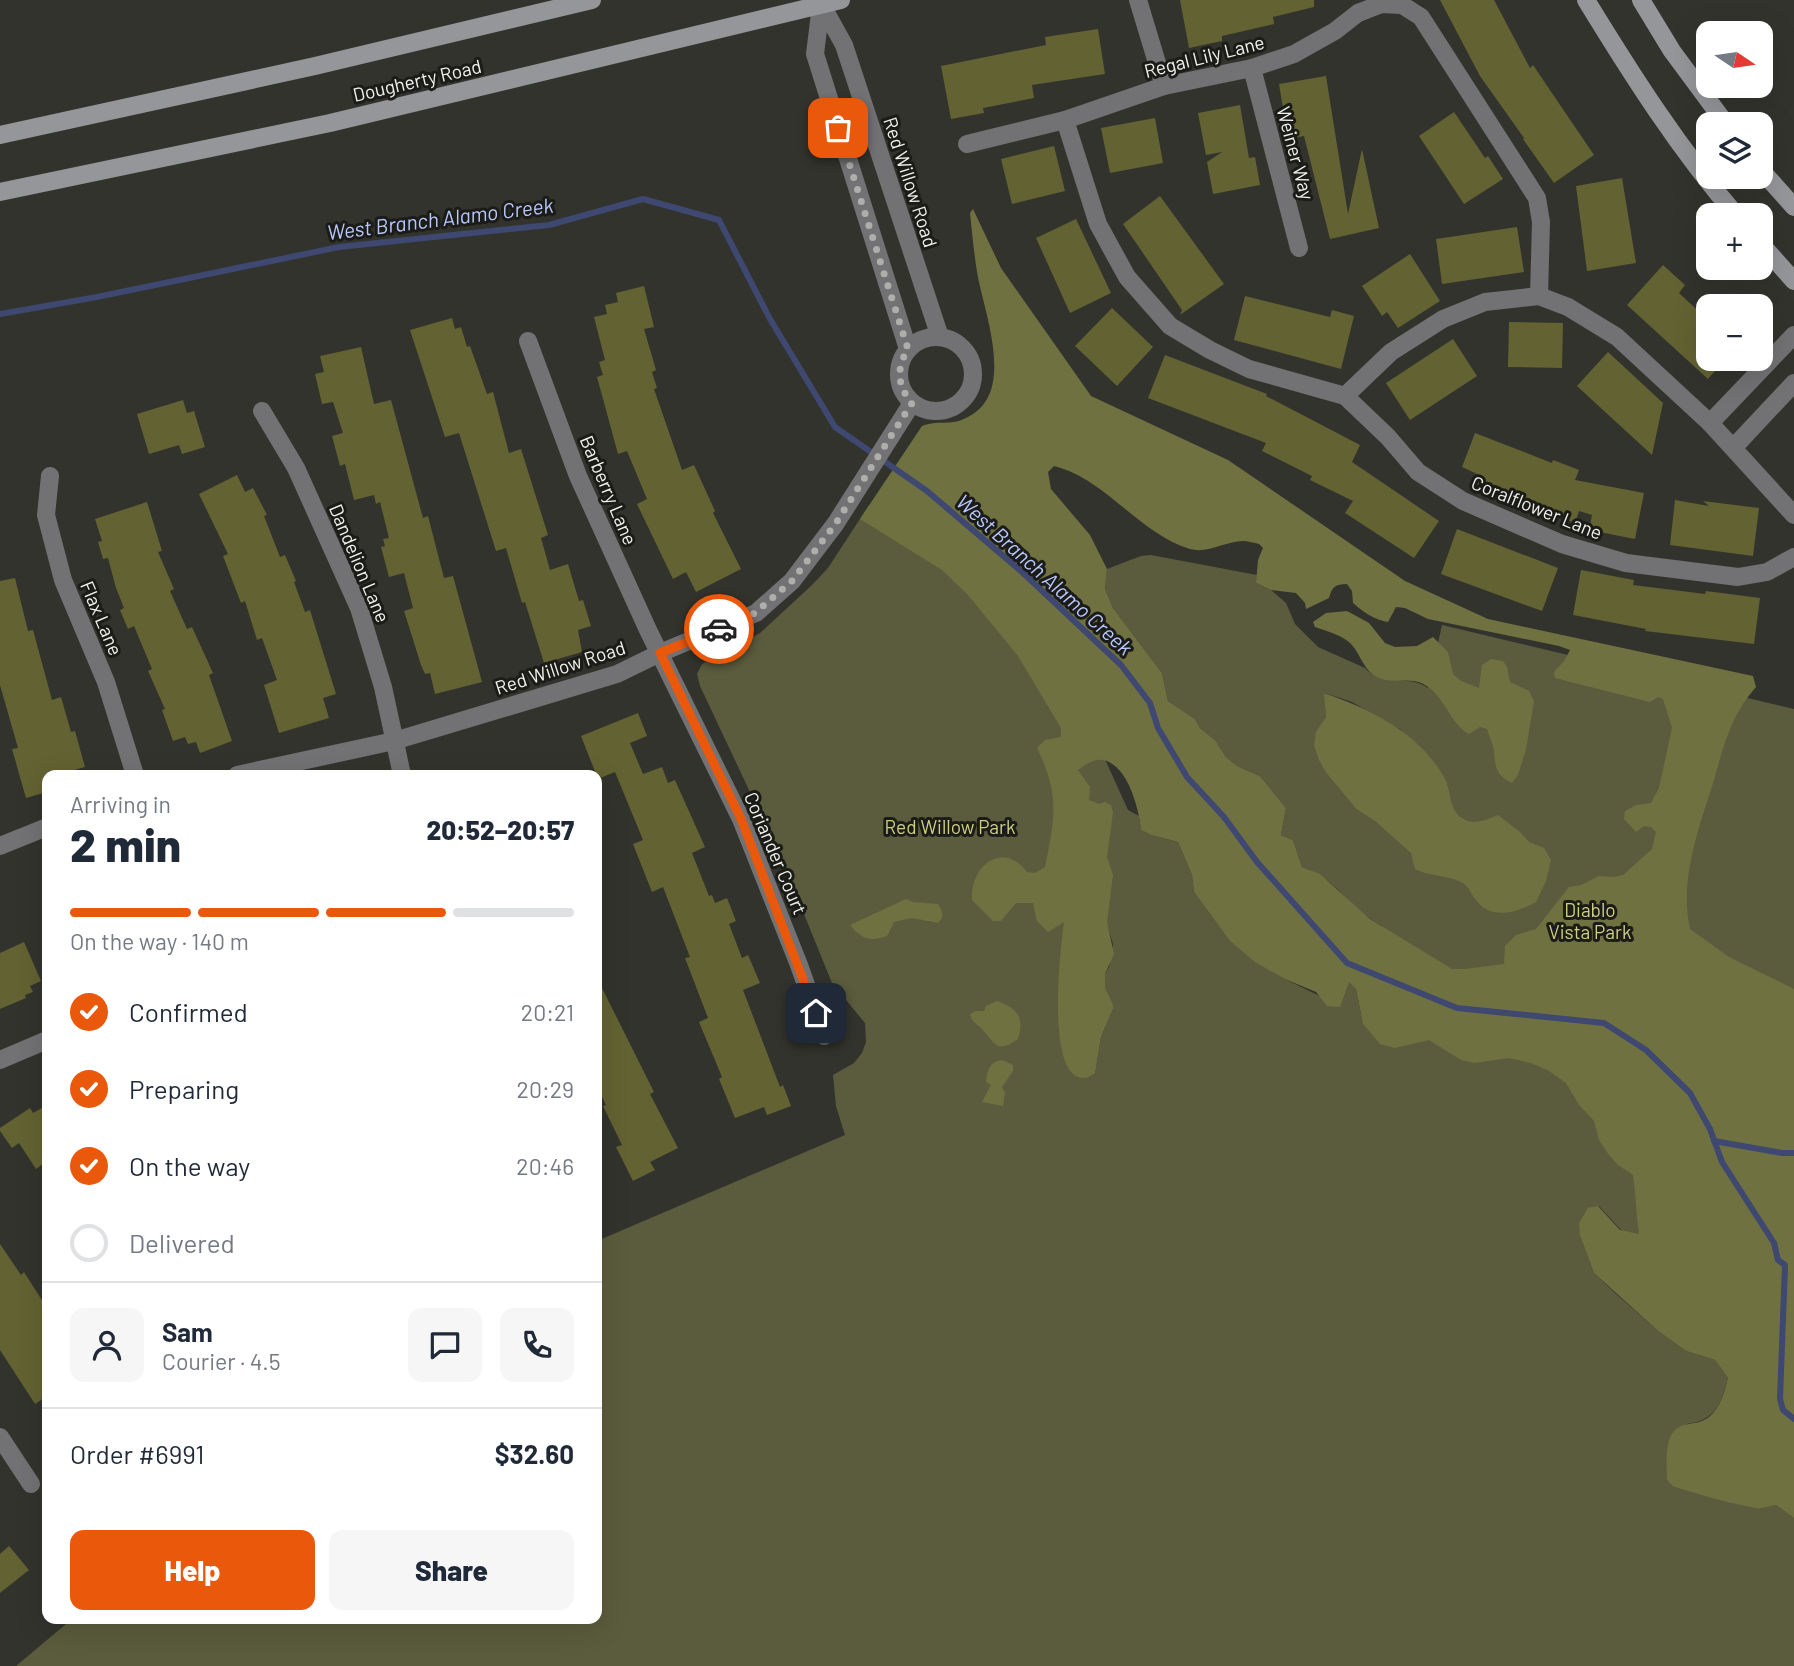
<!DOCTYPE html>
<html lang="en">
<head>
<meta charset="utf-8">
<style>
  :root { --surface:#fff; --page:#f6f6f7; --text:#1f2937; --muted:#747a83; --line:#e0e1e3; --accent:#ea580c }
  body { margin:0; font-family:Barlow,sans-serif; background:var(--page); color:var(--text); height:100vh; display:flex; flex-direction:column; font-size:26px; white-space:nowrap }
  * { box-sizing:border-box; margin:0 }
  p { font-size:23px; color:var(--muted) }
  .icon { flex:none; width:38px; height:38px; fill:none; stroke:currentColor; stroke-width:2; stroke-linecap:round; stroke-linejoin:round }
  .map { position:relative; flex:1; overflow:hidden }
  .drawer { position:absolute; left:42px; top:770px; width:560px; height:854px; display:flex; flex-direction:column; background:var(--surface); border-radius:14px; box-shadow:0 7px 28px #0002 }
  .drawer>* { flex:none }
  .needle { width:46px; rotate:103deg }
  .tools { position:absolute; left:1696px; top:21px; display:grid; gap:14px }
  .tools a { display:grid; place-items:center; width:77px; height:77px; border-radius:14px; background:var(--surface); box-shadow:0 7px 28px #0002; font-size:35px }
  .pin { position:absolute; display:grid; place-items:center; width:60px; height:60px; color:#fff; margin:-30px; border-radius:14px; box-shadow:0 4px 10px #0006 }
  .courier { position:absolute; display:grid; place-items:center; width:70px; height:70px; margin:-35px; border:5px solid #ea580c; border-radius:50%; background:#fff; color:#222; box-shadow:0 2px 9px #0007 }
  .head em { font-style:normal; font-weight:800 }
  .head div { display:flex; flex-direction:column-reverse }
  .head { display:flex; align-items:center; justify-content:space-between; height:119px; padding:0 28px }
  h1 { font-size:46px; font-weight:800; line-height:52px }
  .bar { display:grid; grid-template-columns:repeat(4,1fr); gap:10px 7px; align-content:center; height:84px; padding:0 28px }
  .bar i { height:9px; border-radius:5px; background:var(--line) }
  .bar .on { background:var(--accent) }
  .bar p { grid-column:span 4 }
  .line { display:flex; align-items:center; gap:18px; padding:0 28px; border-top:2px solid var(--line) }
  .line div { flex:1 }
  .round { display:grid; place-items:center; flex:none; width:74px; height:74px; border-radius:14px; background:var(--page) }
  ol { padding:0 28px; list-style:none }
  li { display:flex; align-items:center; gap:21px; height:77px }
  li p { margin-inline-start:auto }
  li .icon { padding:7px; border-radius:50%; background:var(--accent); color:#fff; stroke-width:4 }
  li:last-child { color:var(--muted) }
  li i { width:38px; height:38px; border:4px solid var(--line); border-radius:50% }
  .cta { display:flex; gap:14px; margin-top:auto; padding:14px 28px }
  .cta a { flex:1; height:80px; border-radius:14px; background:var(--accent); color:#fff; font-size:28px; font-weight:800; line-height:80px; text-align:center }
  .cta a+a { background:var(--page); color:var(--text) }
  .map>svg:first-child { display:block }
  .green { fill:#5b5c3d; fill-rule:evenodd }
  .forest { fill:#707141; fill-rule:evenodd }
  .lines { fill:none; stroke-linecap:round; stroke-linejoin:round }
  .stream { stroke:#3e4871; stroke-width:6 }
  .building { fill:#626232 }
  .minor { stroke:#727275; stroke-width:18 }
  .secondary { stroke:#95969a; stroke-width:18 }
  .done { stroke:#aeafab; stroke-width:7; stroke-dasharray:0 12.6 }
  .route { stroke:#ea580c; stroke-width:9 }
  .labels { text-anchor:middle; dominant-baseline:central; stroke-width:6; stroke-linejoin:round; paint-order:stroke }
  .street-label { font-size:19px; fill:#f1f2ee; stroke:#1b1b18 }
  .park-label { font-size:19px; fill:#cecf82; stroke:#1b1b18 }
  .water-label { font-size:21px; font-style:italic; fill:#b7c7fd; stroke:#1b1b18 }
</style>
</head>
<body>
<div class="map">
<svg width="1794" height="1666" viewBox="0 0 1794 1666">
  <rect width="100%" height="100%" fill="#33332e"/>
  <!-- green -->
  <path class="green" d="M869 505 1069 680 1128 810 1139 816 1141 830 1151 835 1178 842 1192 875 1194 892 1229 940 1285 979 1340 1006 1348 981 1356 988 1362 1019 1382 926C1348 908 1339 880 1302 867L1293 840 1281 835 1286 808 1260 776 1237 766 1226 757 1215 740 1200 728 1195 719 1168 701 1162 673 1113 608 1105 589 1107 569 1141 556 1151 555 1257 575 1256 583 1271 590 1286 603 1295 624 1318 647 1365 668C1381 687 1410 674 1428 688L1442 625 1794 709V1418L1599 1206 1580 1236 1594 1273 1615 1293 1658 1331 1686 1351 1715 1360 1728 1378C1721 1404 1716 1420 1687 1424L1674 1487 1759 1509 1776 1505 1794 1518V1666H16L72 1619H597V1241L845 1135 836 1106 833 1075 854 1063 862 1053 866 1042 865 1023 832 983 782 860 700 686 697 674 702 664 760 633 812 585 828 568ZM1325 693 1352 702 1401 730 1398 841 1376 822 1356 809 1327 774 1322 724 1326 717ZM1107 925 1113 944 1109 967 1105 974V987L1113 1009 1101 1037 1095 1074 1084 1078 1078 1076Z"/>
  <!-- forest -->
  <g class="forest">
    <path d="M973 209 1001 268 1091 396 1228 460 1405 581 1488 619 1753 676 1756 687C1731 715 1724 745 1714 780 1699 828 1679 879 1690 929L1729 957 1794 989V1518L1776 1505 1759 1509 1723 1501 1674 1487 1667 1480C1667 1466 1664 1442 1674 1431 1680 1424 1691 1424 1699 1422 1718 1417 1724 1394 1728 1378L1715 1360 1686 1351 1658 1331 1594 1273 1580 1236 1579 1223 1588 1208 1598 1206 1620 1230 1639 1234C1636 1215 1636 1195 1633 1175L1618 1165 1609 1155 1599 1140 1594 1121 1579 1105 1566 1083 1549 1071 1531 1063 1509 1058 1474 1063 1461 1060 1429 1040 1395 1048 1380 1044 1363 1024 1356 989 1349 982 1340 1007 1327 1006 1316 992 1285 979 1255 962 1229 940 1194 892 1192 875 1178 842 1151 835 1141 830C1139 808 1126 757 1097 760 1090 761 1083 766 1078 770L1090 787 1089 800 1099 804 1105 802 1111 805 1113 812 1107 857 1113 875 1107 922 1114 954 1105 974V987L1113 1005V1009L1101 1037 1095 1074C1091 1075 1088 1078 1085 1078 1044 1081 1061 945 1064 922L1048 932 1037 921 1033 903H1016L1001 921H993L972 900C970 864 1004 841 1027 872L1035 873 1045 867C1055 817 1060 795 1037 748L1045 740 1061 737V728L1018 656 968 595 942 570 860 519 922 426C942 418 950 429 973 414 1015 387 983 309 977 272 974 253 972 232 970 213ZM1054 466C1106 479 1138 533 1190 549 1207 554 1226 541 1243 541 1248 541 1254 543 1259 544L1263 548 1258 560 1256 583 1271 590 1296 593 1305 603 1306 609 1329 598C1332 587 1335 584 1347 584L1352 591 1353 603C1363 612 1375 620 1388 622L1396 607 1405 608 1428 619 1559 646 1570 650 1564 661 1554 672 1555 678 1650 702 1658 697 1663 699 1672 728 1659 788 1651 803 1636 805 1625 811 1624 819 1636 832 1644 826 1651 827 1656 832 1652 849 1623 875 1614 877 1599 876 1581 885 1569 887 1536 929 1516 935 1505 946 1504 964 1465 969H1452L1370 919 1320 874 1302 867 1293 840 1281 835 1286 808 1260 776 1237 766 1226 757 1215 740 1200 728 1195 719 1168 701 1162 673 1113 608 1105 589 1107 569 1090 535 1051 489 1048 472Z"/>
    <path d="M1347 611 1369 623 1385 643 1395 647 1417 646 1433 637 1448 652 1453 674 1461 681 1479 688 1482 665 1491 659 1503 661 1507 667 1510 682 1529 691 1534 701 1526 749 1518 775 1512 783C1496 776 1495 766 1494 751 1493 743 1489 736 1487 729L1480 727 1469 734C1449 723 1445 696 1425 685 1410 676 1392 685 1377 677 1363 670 1361 654 1350 643 1342 635 1326 631 1315 627L1313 622 1326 613Z"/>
    <path d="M1324 693C1371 709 1421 734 1445 779 1451 791 1449 810 1462 818 1473 826 1486 820 1498 815L1520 832 1529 842 1544 848 1551 860 1546 881 1536 902C1518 912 1491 921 1476 900 1471 894 1469 887 1463 883 1450 875 1429 877 1415 869L1411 853 1376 822 1356 809 1327 774 1319 760 1314 745 1316 732 1326 717Z"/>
    <path d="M906 899 913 902 938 904C943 912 945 916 938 923L912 918 894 922 887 936C871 942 861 939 850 925Z"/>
    <path d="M997 1001C1017 1008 1025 1017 1018 1039 994 1056 994 1040 980 1027 974 1022 972 1022 970 1014L976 1011H984L986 1006Z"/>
    <path d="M1002 1060 1013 1065V1071L1002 1087 1005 1093 1003 1106 982 1102 991 1085 986 1082C988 1070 989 1062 1002 1060Z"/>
  </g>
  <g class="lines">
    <!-- stream -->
    <g class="stream">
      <path d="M0 314 97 297 339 247 549 225 643 199 719 220 770 319 835 427 927 491 1021 571 1121 665 1150 703 1158 728 1187 777 1224 817 1257 862 1347 963 1457 1008 1604 1023 1646 1050 1690 1093 1710 1129 1722 1162 1774 1243 1778 1260 1785 1265 1780 1399 1783 1410 1794 1419"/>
      <path d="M1714 1141 1782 1153H1794"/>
    </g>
  </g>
  <!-- building -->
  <g class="building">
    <path d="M1180 0H1314V7L1273 17 1274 24 1222 36V41L1189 48Z"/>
    <path d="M1440 0H1494L1530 68 1533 65 1594 155 1554 183 1523 139 1524 138 1480 76Z"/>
    <path d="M1098 29 1105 74 1032 85 1034 98 983 108 984 113 951 119 941 66 1046 45 1045 37Z"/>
    <path d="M1326 76 1348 214 1362 149 1379 228 1330 239 1304 136 1288 139 1279 84Z"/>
    <path d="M1240 105 1249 158 1255 157 1260 185 1213 194 1207 162 1222 152 1206 155 1198 113Z"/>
    <path d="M1454 112 1485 158 1488 156 1503 179 1464 204 1419 136Z"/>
    <path d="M1155 118 1163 163 1110 173 1101 128Z"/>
    <path d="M1054 146 1065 191 1012 204 1001 159Z"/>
    <path d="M1622 178 1636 263 1587 271 1576 186Z"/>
    <path d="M1160 196 1224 284 1180 315 1182 310 1123 224Z"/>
    <path d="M1076 219 1111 293 1070 313 1036 238Z"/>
    <path d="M1517 227 1524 272 1442 284 1436 239Z"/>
    <path d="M1410 254 1440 301 1398 328 1387 312 1382 316 1362 286Z"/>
    <path d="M1663 265 1685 285 1679 293 1708 320V359H1725L1708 379 1627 305Z"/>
    <path d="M644 286 654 327 644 329 656 370 652 372 657 388 654 389 682 470 694 465 715 511 713 513 741 569 696 592 686 572 673 579 637 504 647 499 627 451 618 454 597 377 603 375 599 362 605 360 594 317 607 314 605 305 618 302 616 293Z"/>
    <path d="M1245 296 1330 317 1332 310 1354 316 1341 369 1234 340Z"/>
    <path d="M1112 308 1153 347 1117 386 1075 346Z"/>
    <path d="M452 318 455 329 461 327 467 347 470 346 487 394 493 392 509 453 521 449 548 535 541 538 550 570 568 564 579 601 583 600 591 626 578 630 582 652 544 663 525 602 522 603 506 548 496 551 459 433 445 437 410 330Z"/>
    <path d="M1509 322 1563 323 1562 368 1508 367Z"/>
    <path d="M1453 339 1477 376 1410 420 1386 383Z"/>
    <path d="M361 347 374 404 391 400 423 518 428 516 444 578 453 576 482 682 435 694 430 673 425 674 421 665 404 611 413 608 404 573 389 577 381 547 385 546 383 539 389 538 380 502 376 504 374 495 354 500 345 464 340 466 332 436 343 433 333 402 322 404 315 374 324 372 320 356Z"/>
    <path d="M1608 352 1663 403 1652 455 1577 386Z"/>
    <path d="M1165 355 1267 394 1266 396 1360 445 1352 462 1439 521 1414 558 1345 513 1353 501 1310 480 1312 476 1262 451 1266 443 1148 398Z"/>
    <path d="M183 400 187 413 194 411 205 447 182 454 179 445 149 454 137 414Z"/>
    <path d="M1475 433 1552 463 1553 460 1579 470 1575 480 1644 493 1635 539 1589 530 1592 515 1579 511 1575 523 1474 483 1477 474 1462 467Z"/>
    <path d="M237 475 245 492 253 488 267 515 264 516 280 557 285 555 296 581 294 582 305 612 310 610 336 694 323 698 329 718 279 733 264 685 277 680 262 638 257 640 245 601 241 603 223 556 228 554 199 494Z"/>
    <path d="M1675 500 1709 506 1703 501 1759 508 1753 556 1670 545Z"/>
    <path d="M147 502 162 551 158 552 174 589 170 591 187 629 192 627 213 673 209 675 232 741 200 753 196 742 188 744 185 737 173 741 162 710 165 709 148 671 152 669 134 626 128 629 120 610 124 608 116 588 108 558 103 559 98 542 102 541 95 519Z"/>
    <path d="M1457 529 1558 568 1542 611 1441 574Z"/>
    <path d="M1581 570 1634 580 1633 585 1705 594 1706 591 1760 598 1754 644 1645 631 1646 629 1573 615Z"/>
    <path d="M15 578 28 631 33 630 52 700 61 697 71 732 75 731 85 767 74 770 76 775H47V792L26 798 12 749 18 748 0 685V581Z"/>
    <path d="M638 713 647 736 630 743 643 774 662 767 668 783 675 780 705 847 692 853 709 896 712 895 715 903 727 898 736 921 729 924 742 958 748 955 760 983 743 990 780 1087 783 1085 791 1106 767 1115 764 1107 735 1118 719 1079 722 1077 699 1022 708 1018 685 958 690 957 663 887 652 892 633 844 643 840 615 772 598 779 581 736Z"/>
    <path d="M24 942 41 981 30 986 33 992 25 995 26 998 0 1009V953Z"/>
    <path d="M597 978 654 1092 650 1094 678 1148 650 1162 655 1170 633 1181 616 1147 622 1145 603 1106 606 1105 597 1087Z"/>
    <path d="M47 1105V1161L36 1169 19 1143 12 1148 0 1131V1128L30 1108 33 1113Z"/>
    <path d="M0 1244 21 1275 24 1272 47 1308V1396L35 1404 0 1350Z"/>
    <path d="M9 1546 29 1570 0 1593V1554Z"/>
  </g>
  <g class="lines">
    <!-- minor -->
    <g class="minor">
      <path d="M819 0 844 45 940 337"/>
      <path d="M1138 0 1164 86"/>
      <path d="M821 5 815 54 908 349"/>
      <path d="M1252 68 1299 248"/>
      <path d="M1065 120 1098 224 1127 277 1170 326 1210 350 1249 369 1345 396 1388 437 1418 472 1463 501 1562 544 1626 563 1738 577 1767 572 1794 557"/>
      <path d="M967 144 1065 120 1164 86 1252 68 1294 54 1335 31 1358 13 1381 4 1402 5 1421 17 1537 198 1541 222 1539 296"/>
      <circle cx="936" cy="374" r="37"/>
      <path d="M528 341 578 476 648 630 741 819 799 965 824 1036"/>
      <path d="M1345 396 1391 352 1443 319 1485 302 1539 296 1568 307 1617 337 1710 423 1794 515"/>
      <path d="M262 411 296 468 359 608 383 687 402 775"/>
      <path d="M1710 423 1794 335"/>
      <path d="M1734 447 1794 383"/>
      <path d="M50 476 46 515 63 580 106 682 135 775"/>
      <path d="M237 775 394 741 617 674 660 653 756 613 792 581 836 523 912 403"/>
      <path d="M0 846 47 827"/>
      <path d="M0 1060 47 1040"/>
      <path d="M0 1437 31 1484"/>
    </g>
    <!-- secondary -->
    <g class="secondary">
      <path d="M1586 0C1632 75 1679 149 1736 215"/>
      <path d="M1641 0 1672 51 1726 124"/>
      <path d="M0 135 315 66 592 0"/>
      <path d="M1760 169 1794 207"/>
      <path d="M0 192 330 123 841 0"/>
      <path d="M1760 243 1794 281"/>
    </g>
  </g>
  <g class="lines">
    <!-- done -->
    <path class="done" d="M719 629 755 613 792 581 836 523 912 403C897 386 896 368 908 349L838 128"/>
    <!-- route -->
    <path class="route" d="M719 629 660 653 741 819 816 1013"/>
  </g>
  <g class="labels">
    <!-- street labels -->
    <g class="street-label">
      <text transform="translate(1204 56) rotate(-14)">Regal Lily Lane</text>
      <text transform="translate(417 80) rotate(-13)">Dougherty Road</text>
      <text transform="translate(1296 153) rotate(75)">Weiner Way</text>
      <text transform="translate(911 182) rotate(72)">Red Willow Road</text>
      <text transform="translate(609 490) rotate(67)">Barberry Lane</text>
      <text transform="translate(1537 507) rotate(22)">Coralflower Lane</text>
      <text transform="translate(360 563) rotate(67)">Dandelion Lane</text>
      <text transform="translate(102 618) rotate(67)">Flax Lane</text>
      <text transform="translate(560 667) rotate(-18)">Red Willow Road</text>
      <text transform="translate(776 853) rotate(67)">Coriander Court</text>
    </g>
    <!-- park labels -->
    <g class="park-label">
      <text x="950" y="826">Red Willow Park</text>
      <text x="1590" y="909">Diablo<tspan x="1590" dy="22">Vista Park</tspan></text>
    </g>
    <!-- water labels -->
    <g class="water-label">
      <text transform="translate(440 218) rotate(-7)">West Branch Alamo Creek</text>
      <text transform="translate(1045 574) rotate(42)">West Branch Alamo Creek</text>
    </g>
  </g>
</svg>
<div class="tools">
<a><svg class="needle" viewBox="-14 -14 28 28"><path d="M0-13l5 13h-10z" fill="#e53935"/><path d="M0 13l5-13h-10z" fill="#747a83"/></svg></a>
<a><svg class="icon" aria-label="layers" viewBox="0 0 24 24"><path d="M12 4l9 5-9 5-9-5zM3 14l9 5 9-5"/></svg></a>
<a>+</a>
<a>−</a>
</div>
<div class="pin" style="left:838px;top:128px;background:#ea580c"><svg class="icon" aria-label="bag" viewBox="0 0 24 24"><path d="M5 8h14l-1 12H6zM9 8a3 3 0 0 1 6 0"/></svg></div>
<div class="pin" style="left:816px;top:1013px;background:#1f2937"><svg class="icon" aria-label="home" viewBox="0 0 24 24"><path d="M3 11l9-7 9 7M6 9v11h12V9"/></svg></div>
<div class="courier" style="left:719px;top:629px"><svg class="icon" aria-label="car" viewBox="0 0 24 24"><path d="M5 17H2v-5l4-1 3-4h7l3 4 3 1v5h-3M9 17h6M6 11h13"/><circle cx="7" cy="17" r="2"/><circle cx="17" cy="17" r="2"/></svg></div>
<section class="drawer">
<div class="head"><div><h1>2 min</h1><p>Arriving in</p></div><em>20:52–20:57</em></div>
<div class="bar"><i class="on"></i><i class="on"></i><i class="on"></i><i></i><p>On the way · 140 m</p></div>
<ol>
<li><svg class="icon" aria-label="check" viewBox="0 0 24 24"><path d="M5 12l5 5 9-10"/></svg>Confirmed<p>20:21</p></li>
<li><svg class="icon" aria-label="check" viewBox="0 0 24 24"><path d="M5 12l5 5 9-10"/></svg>Preparing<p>20:29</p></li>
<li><svg class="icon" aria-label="check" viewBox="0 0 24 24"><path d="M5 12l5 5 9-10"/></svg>On the way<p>20:46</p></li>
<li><i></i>Delivered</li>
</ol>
<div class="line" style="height:126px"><a class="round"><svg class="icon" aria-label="person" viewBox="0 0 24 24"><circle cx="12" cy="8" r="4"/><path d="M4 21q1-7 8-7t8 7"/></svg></a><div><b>Sam</b><p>Courier · 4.5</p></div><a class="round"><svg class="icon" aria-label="chat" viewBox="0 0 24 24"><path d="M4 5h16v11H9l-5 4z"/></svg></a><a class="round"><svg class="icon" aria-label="phone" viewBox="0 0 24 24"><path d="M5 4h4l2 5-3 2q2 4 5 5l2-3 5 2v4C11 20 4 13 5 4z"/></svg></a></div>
<div class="line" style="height:91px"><div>Order #6991</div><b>$32.60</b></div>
<div class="cta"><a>Help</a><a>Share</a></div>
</section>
</div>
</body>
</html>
